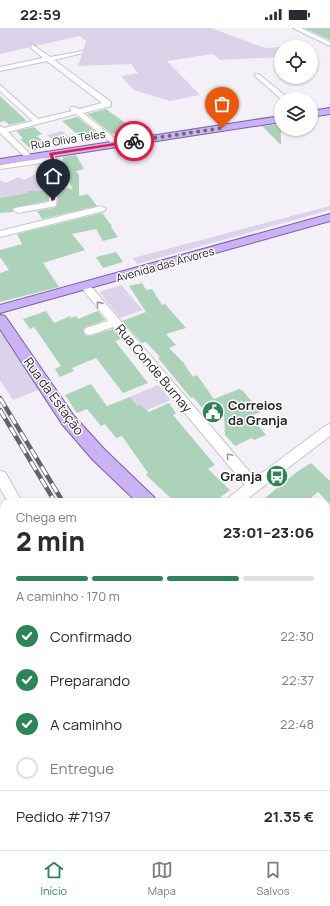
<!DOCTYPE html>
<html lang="pt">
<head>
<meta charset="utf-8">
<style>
  :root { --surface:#fff; --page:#f7f7f7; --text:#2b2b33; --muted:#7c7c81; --line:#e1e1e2; --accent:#2e8458 }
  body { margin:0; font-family:Manrope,sans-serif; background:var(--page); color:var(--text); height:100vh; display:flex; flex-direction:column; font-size:15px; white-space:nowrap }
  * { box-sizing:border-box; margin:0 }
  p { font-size:13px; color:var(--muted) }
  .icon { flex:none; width:22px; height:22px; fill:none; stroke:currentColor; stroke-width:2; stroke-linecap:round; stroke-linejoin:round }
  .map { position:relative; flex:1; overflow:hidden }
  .sheet { position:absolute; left:0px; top:470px; width:330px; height:352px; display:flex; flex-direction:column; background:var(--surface); border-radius:12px 12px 0 0; box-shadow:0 1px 3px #0004 }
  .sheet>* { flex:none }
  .tools { position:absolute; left:274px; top:12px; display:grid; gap:8px }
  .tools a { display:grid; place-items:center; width:44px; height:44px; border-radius:50%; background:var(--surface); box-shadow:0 1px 3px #0004; font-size:20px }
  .pin { position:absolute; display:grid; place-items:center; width:34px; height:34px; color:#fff; margin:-41px -17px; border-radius:50% 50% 50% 0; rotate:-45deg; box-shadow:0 0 4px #0007 }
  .pin .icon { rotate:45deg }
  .courier { position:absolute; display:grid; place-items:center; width:40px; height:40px; margin:-20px; border:3px solid #e11d48; border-radius:50%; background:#fff; color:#222; box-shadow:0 1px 5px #0007 }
  .overview em { font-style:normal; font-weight:800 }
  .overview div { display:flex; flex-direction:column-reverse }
  .overview { display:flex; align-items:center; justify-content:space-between; height:68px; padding:0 16px }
  h1 { font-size:26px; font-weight:800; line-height:30px }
  .bar { display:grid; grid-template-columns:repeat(4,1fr); gap:6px 4px; align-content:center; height:48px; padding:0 16px }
  .bar i { height:5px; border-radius:3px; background:var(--line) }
  .bar .on { background:var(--accent) }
  .bar p { grid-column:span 4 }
  .line { display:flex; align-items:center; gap:10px; padding:0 16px; border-top:1px solid var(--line) }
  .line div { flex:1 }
  ol { padding:0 16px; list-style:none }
  li { display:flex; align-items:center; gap:12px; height:44px }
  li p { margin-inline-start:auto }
  li .icon { padding:4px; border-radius:50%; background:var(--accent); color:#fff; stroke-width:4 }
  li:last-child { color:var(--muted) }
  li i { width:22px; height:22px; border:2px solid var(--line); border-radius:50% }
  .status { display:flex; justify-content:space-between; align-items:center; height:28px; padding:0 20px; background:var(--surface); direction:ltr }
  .status svg { height:11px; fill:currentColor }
  .tab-bar { display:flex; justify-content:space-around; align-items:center; height:56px; border-top:1px solid var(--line); background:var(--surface); font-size:11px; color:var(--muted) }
  .tab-bar a { display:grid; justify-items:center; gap:2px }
  .tab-bar .on { color:var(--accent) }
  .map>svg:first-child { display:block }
  .green { fill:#dad3ea }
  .building { fill:#acd2ba }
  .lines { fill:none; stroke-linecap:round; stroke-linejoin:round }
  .minor-casing { stroke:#c7c5cb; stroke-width:2 }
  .major-casing { stroke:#7a5fa7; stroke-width:2 }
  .minor { fill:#fff; fill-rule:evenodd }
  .major { fill:#cbb2f4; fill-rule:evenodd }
  .rail-far1-casing { stroke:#646366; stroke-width:4.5 }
  .rail-casing { stroke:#646366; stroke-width:5.5 }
  .rail-far1 { stroke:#fff; stroke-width:3; stroke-dasharray:10; stroke-linecap:butt }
  .rail { stroke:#fff; stroke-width:4; stroke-dasharray:12; stroke-linecap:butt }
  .oneway { stroke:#9d9c9d }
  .route { fill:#e11d48 }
  .done { stroke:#6d6c6f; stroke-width:4; stroke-dasharray:0 7.2 }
  .labels { text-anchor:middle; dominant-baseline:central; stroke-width:3; stroke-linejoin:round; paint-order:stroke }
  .far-street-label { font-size:11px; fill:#252426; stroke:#fff }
  .street-label { font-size:13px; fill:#252426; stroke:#fff }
  .poi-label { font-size:13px; font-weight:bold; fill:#252426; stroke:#fff; text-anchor:start }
</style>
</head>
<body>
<div class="status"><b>22:59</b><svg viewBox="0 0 49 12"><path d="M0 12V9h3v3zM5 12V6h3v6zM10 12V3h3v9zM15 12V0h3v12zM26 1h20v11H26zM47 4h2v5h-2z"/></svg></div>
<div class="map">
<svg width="330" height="822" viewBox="0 0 330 822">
  <rect width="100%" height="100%" fill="#f3f1f7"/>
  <!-- green -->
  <g class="green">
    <path d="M0 0H211L265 20 281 19V29L220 32 213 26 167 33 200 67 170 73 134 62 121 48 138 45 131 36 78 38 86 13 80 8 0 26Z"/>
    <path d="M62 103 72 112 57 116 47 107Z"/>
    <path d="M38 145 45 148V162L30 163 29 166H20V168L0 172V152L6 155 18 149 24 152Z"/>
    <path d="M330 178V182L137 236 133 230Z"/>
    <path d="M121 257 143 282 120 290 100 265 102 263Z"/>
    <path d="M0 298 41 361 13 372 0 352Z"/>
    <path d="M158 357 171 372 138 386 125 371Z"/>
  </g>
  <!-- building -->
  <g class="building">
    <path d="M304 0H330V12Z"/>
    <path d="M0 68 27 93 9 97 5 93 0 94Z"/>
    <path d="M106 81 135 102 112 106 87 86Z"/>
    <path d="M77 89 102 109 86 114 62 93Z"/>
    <path d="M281 96V117L262 98Z"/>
    <path d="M34 99 42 106 37 108 48 118 33 123 20 111 23 110 16 103Z"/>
    <path d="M76 127 84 141 76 143 79 147V168L88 166 97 178 42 191 37 183 57 179 59 161 69 160 73 162 63 141V129Z"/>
    <path d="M48 162V173L15 179 12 181 13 184 0 185V170L28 165V163Z"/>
    <path d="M102 185 112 198 111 199 118 209 103 213 96 201 72 206 85 222 43 235 59 259 0 274V245L9 242 0 229V222L22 216 17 206Z"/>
    <path d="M116 224 123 234 103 240 96 229Z"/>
    <path d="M142 255 146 262 152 261 162 277 165 276 186 300 166 306 176 317 169 320 183 334 193 349 197 347 214 371 239 361 242 362 261 384 250 388 266 407 254 412 252 410 235 418 225 407 224 387 212 392 193 369 191 370 158 330 160 329 146 314 142 315 122 293 146 284 129 258Z"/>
    <path d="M46 283 54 295 70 288 71 290 76 288 78 291 98 283 105 292 86 299 83 302 85 307 90 308 113 301 121 311 115 313 148 355 123 365 96 330 72 340 74 343 60 349 55 341 61 338 34 299 30 301 23 291Z"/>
    <path d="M91 356 107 378 130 369 137 378 140 377 149 384 169 375 176 385 173 387 215 437 208 441 230 462 214 474H175L146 447 148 445 122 408 116 410 105 396 101 398 87 381 77 385 65 367Z"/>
    <path d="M311 435 330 453V476L318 464 306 474H260L298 443Z"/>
  </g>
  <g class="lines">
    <!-- minor casing -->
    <g class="minor-casing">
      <g id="minor">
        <path d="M293 0H301L330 14V18Z"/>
        <path d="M33 17 50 29 83 23V25L54 32 111 74V78L83 85 122 116 118 118H115L76 86 8 104 32 128V132L47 129 46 126 47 124H53L60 141 56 178 18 185 13 182 15 180 49 174C49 162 53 144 49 134L0 141V137L28 132 0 105V98L4 100 33 93 0 63V57L38 91 72 83 70 81 71 79H74L79 81 102 75 47 33 0 43V39L43 30 31 20V18Z"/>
        <path d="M255 46H259L289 71H281L255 48Z"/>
        <path d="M101 178 106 181 104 183 0 209V203Z"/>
        <path d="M85 255 89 256 255 450 325 398 330 396V408L243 474H226L228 470 245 457 113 299 90 307 86 306 84 303 86 300 108 293 80 258Z"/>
        <path d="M0 443 5 444 22 474H8L0 460Z"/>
        <path d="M0 802 4 804V818H12L14 822H0Z"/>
        <path d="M195 818H215L217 822H197Z"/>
      </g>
    </g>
    <!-- major casing -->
    <g class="major-casing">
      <g id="major">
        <path d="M330 80V86L311 89V83Z"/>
        <path d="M281 88V94L0 137V131Z"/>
        <path d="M330 186V193L0 285V277Z"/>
        <path d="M0 287 5 288 74 388 105 422 154 469 157 474H137L93 432 62 396 0 301Z"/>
        <path d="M326 635 330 637V661L326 659Z"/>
      </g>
    </g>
    <!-- minor -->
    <use href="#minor" class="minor"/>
    <!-- major -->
    <use href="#major" class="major"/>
    <!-- rail-far1 casing -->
    <g class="rail-far1-casing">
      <g id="rail-far1">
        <path d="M0 370 63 474"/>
        <path d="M0 382 55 474"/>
      </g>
    </g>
    <!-- rail casing -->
    <g class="rail-casing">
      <g id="rail">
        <path d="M260 818 262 822"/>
        <path d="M272 818 274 822"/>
      </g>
    </g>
    <!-- rail-far1 -->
    <use href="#rail-far1" class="rail-far1"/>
    <!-- rail -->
    <use href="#rail" class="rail"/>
  </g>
  <!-- one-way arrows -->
  <defs><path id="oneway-chevron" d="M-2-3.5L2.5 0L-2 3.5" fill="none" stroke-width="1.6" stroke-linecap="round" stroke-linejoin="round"/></defs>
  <g class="oneway">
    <use href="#oneway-chevron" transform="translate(99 276) rotate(-129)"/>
    <use href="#oneway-chevron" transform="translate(229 428) rotate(-130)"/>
  </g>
  <!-- route -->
  <path class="route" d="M134 112 136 114 53 127 58 142 56 148 55 172 51 173V148L54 142 49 125Z"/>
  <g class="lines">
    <!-- done -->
    <path class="done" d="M134 113 222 100"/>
  </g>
  <!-- icons -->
  <defs>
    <g id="civic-disc" transform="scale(1.15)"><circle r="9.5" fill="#2e8458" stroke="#fff"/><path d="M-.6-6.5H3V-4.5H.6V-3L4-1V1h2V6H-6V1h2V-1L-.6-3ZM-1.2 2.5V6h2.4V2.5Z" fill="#fff"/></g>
    <g id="bus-disc" transform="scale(1.15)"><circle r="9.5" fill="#2e8458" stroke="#fff"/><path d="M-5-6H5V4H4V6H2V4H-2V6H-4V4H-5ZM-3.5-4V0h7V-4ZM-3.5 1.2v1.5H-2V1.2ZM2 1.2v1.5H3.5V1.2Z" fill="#fff"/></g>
  </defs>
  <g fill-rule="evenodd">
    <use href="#civic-disc" x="213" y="384"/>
    <use href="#bus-disc" x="277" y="448"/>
  </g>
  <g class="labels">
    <!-- far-street labels -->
    <g class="far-street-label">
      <text transform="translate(68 111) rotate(-9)">Rua Oliva Teles</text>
      <text transform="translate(165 236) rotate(-16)">Avenida das Árvores</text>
    </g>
    <!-- street labels -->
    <g class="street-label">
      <text transform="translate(154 340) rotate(50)">Rua Conde Burnay</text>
      <text transform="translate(54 368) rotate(54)">Rua da Estação</text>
    </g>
    <!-- poi labels -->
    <g class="poi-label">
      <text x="228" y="377">Correios<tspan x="228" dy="15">da Granja</tspan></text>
      <text x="262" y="448" text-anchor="end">Granja</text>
    </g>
  </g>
</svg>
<div class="tools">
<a><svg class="icon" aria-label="locate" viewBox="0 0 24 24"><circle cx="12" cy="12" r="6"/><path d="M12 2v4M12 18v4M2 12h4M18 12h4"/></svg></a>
<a><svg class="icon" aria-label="layers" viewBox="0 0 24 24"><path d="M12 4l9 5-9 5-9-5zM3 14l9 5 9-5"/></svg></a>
</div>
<div class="pin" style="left:222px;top:100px;background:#ea580c"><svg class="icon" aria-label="bag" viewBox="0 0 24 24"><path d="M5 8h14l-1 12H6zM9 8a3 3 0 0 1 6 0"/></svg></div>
<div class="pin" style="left:53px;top:172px;background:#1f2937"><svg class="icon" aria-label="home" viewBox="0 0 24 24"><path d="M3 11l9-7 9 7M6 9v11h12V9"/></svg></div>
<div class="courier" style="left:134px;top:113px"><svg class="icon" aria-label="bike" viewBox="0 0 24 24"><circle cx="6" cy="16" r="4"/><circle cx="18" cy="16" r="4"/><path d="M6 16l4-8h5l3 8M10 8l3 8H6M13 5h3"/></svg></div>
<section class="sheet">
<div class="overview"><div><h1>2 min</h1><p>Chega em</p></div><em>23:01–23:06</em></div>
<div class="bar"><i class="on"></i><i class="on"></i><i class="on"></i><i></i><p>A caminho · 170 m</p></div>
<ol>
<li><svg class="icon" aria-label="check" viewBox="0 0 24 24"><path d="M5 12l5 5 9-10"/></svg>Confirmado<p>22:30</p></li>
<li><svg class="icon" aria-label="check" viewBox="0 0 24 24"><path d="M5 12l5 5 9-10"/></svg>Preparando<p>22:37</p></li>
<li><svg class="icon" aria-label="check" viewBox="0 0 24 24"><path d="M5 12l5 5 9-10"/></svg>A caminho<p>22:48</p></li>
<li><i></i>Entregue</li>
</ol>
<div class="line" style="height:52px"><div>Pedido #7197</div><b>21.35 €</b></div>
</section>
</div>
<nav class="tab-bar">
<a class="on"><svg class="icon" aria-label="home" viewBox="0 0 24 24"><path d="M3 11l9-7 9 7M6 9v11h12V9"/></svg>Início</a>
<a><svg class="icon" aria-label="map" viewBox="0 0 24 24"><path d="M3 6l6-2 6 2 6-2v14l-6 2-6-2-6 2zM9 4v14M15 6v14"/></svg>Mapa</a>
<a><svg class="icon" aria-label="saved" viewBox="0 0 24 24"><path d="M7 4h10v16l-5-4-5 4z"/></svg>Salvos</a>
</nav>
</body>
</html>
